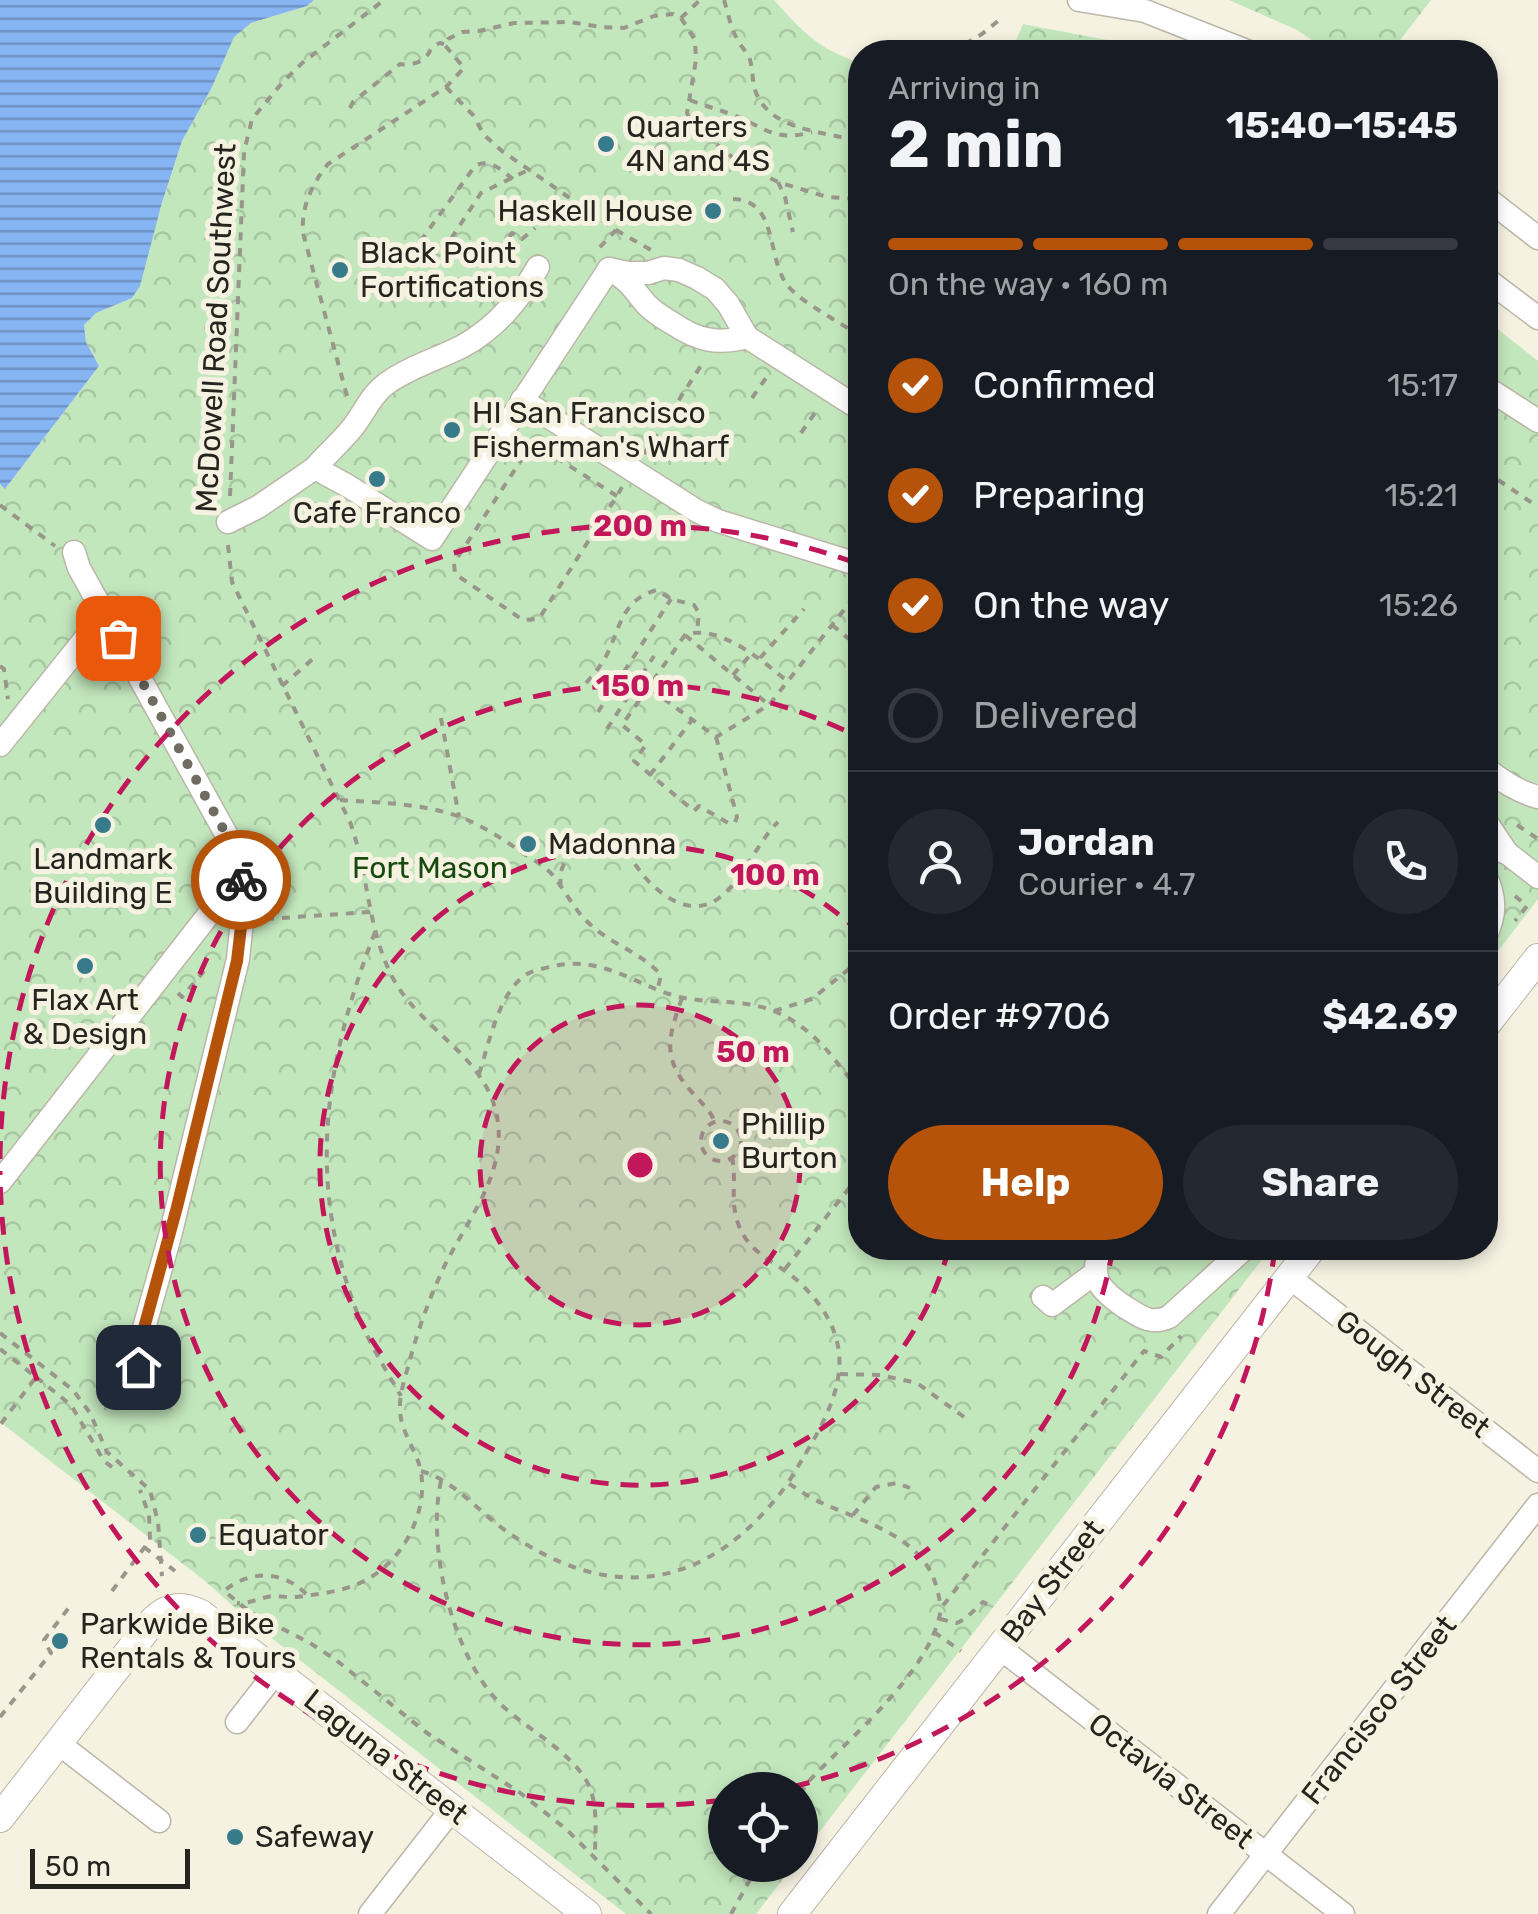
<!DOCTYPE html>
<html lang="en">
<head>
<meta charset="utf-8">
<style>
  :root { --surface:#171b24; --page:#242831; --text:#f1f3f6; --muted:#9ea1a6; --line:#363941; --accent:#b45309 }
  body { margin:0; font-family:Rubik,sans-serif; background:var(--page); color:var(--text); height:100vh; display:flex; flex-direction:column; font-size:38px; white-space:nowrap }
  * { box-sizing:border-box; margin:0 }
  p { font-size:32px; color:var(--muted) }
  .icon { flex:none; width:55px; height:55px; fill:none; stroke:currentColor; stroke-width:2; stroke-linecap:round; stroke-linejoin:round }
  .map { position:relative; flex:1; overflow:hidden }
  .panel { position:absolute; left:848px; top:40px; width:650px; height:1220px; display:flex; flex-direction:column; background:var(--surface); border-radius:40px; box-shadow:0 5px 15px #0003 }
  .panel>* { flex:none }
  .fabs { position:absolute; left:708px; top:1772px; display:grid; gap:20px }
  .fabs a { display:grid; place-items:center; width:110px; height:110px; border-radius:50%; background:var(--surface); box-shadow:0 5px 15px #0003; font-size:50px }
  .scale { position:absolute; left:30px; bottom:25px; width:160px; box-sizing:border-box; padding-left:10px; border:5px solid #26241e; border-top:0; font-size:28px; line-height:35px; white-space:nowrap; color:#26241e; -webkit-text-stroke:8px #f6f2e2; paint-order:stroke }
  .pin { position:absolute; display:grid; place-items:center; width:85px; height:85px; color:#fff; margin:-42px; border-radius:20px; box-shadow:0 5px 15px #0006 }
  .courier { position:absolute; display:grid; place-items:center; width:100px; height:100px; margin:-50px; border:8px solid #b45309; border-radius:50%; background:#fff; color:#222; box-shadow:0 2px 12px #0007 }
  .head em { font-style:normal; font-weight:700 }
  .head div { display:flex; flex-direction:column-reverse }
  .head { display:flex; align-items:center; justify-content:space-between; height:170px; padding:0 40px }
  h1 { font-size:65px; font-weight:700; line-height:75px }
  .bar { display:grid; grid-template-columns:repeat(4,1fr); gap:15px 10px; align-content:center; height:120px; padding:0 40px }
  .bar i { height:12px; border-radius:8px; background:var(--line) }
  .bar .selected { background:var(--accent) }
  .bar p { grid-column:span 4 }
  .line { display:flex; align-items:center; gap:25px; padding:0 40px; border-top:2px solid var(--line) }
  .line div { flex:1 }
  .round { display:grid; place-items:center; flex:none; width:105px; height:105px; border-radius:52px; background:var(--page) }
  ol { padding:0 40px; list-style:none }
  li { display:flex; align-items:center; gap:30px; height:110px }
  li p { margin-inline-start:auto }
  li .icon { padding:10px; border-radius:50%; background:var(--accent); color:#fff; stroke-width:4 }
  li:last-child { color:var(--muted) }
  li i { width:55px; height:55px; border:5px solid var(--line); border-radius:50% }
  .button { display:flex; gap:20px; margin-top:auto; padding:20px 40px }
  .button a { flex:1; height:115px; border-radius:60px; background:var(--accent); color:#fff; font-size:40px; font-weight:700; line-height:115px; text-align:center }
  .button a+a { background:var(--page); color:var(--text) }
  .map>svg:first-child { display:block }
  .forest { fill:url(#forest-crowns) }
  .water { fill:url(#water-rules) }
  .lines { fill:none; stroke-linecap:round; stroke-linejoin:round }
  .minor-casing { stroke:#bbb6a8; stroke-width:25 }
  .major-casing { stroke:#bbb6a8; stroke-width:30 }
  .path { stroke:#99968b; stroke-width:4; stroke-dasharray:8 8; stroke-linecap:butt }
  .minor { stroke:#fff; stroke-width:22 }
  .major { stroke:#fff; stroke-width:28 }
  .done { stroke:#6f6c63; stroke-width:10; stroke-dasharray:0 18 }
  .route { stroke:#b45309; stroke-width:12 }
  .ring { fill:none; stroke:#c2185b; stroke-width:5; stroke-dasharray:18 12 }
  .poi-dot { fill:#377b8b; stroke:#f6f2e2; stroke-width:4 }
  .labels { text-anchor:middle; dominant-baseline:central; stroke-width:10; stroke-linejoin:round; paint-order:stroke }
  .poi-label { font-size:30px; fill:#26241e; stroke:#f6f2e2; text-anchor:start }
  .street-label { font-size:30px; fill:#26241e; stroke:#f6f2e2 }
  .park-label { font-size:30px; fill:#174b0e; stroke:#f6f2e2 }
  .centre { fill:#c2185b; stroke:#f6f2e2; stroke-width:5 }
  .ring-label { font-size:30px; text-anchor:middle; font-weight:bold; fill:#c2185b; stroke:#f6f2e2; stroke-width:10; stroke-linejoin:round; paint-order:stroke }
</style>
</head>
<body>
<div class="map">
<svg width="1538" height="1914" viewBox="0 0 1538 1914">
  <defs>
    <pattern id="forest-crowns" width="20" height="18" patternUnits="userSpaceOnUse" patternTransform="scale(2.5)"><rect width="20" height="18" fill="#c3e7bd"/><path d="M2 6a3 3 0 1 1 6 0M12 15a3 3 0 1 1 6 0" fill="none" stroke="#a7c6a2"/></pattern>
    <pattern id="water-rules" width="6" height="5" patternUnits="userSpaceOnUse" patternTransform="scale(2.5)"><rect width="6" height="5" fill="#87b4f2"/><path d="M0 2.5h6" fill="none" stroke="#6e92c3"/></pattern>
  </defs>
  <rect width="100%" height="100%" fill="#f6f2e2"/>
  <!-- forest -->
  <g class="forest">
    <path d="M314 0H774C804 33 817 48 860 63V1248H1271L800 1857V1790H725V1865H794L756 1914H626L252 1623 205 1581 0 1422V484L6 488 99 366 86 342 84 325 96 313 132 298 182 141 212 87 234 36 251 23 307 6Z"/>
    <path d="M1229 0H1431L1391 52H1329L1297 30Z"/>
    <path d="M1023 24 1133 45 1142 52H1011Z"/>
    <path d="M1485 319 1538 361V899L1485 968Z"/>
  </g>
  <!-- water -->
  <path class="water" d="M0 0H314L307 6 251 23 234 37 212 87 182 141 161 206 140 286 132 298 96 313 84 325 86 342 99 366 5 489 0 484Z"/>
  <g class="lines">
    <!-- minor casing -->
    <g class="minor-casing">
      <g id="minor">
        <path d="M1079 0 1145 11 1249 52"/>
        <path d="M1485 197 1538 238"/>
        <path d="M609 269 628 273H648L664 268 679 270 697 278 715 289 728 304 747 337 860 409"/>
        <path d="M612 271C630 281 633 289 646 304 653 312 662 317 672 323 697 340 717 345 747 337"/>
        <path d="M1485 278 1538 318"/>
        <path d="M1485 390H1490L1538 421"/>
        <path d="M522 400 697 511 718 521 860 565"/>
        <path d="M315 468C327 454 341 442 353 427 364 413 371 395 386 384 409 367 438 359 463 346 497 327 519 300 538 267"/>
        <path d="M228 522 258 507 315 468 348 486 432 539 609 269"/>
        <path d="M74 552 79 568 231 843 241 873 244 901 238 959 170 1236 144 1328 138 1367"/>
        <path d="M0 745 105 614"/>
        <path d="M1485 768C1501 780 1518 792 1538 797"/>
        <path d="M1485 820 1507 853"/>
        <path d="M1485 846 1507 853 1538 877"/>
        <path d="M1485 875C1496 897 1496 915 1485 937"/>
        <path d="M0 1182 241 873"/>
        <path d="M1102 1248C1087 1277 1101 1291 1125 1307 1141 1317 1151 1325 1169 1317L1245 1248"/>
        <path d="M1289 1277 1538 1471"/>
        <path d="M1043 1297 1052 1305 1095 1273"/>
        <path d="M1000 1648 1343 1914"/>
        <path d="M237 1722 276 1672"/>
        <path d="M58 1743 159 1821"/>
        <path d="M370 1914 452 1809"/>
        <path d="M1219 1914 1538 1505"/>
      </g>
    </g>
    <!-- major casing -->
    <g class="major-casing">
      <g id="major">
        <path d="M1485 1026 1538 958"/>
        <path d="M0 1818 152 1622C167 1606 182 1604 201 1614L587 1914"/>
        <path d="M792 1914 1312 1248"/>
      </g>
    </g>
    <!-- path -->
    <g class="path">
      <path d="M724 0C728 12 730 26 736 37 739 44 745 50 749 57 754 69 751 83 757 95 774 132 826 131 860 142"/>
      <path d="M681 18 700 0"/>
      <path d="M951 52 982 34 1003 17"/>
      <path d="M446 87 473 115 484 135 502 151 616 230 599 248"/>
      <path d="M690 100C705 106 720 110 736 116 767 129 776 142 812 132"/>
      <path d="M350 108 353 102 400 64C407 66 421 63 426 57 432 50 428 48 440 43L444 44"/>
      <path d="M513 179C501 170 490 158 475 166L422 239 441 254 481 193 530 169"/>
      <path d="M778 182 785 197 793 232"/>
      <path d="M733 199C779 200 766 259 788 286 801 302 841 323 860 336"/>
      <path d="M616 230 651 250"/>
      <path d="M515 259 501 250 512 233 522 239 535 228"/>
      <path d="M347 396 303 233C301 207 312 184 328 164L446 87 464 68 444 44 448 39 462 32 479 31 514 23 570 22 601 27 624 28 654 16 673 14 681 18 695 40 696 60 687 113 692 124 738 162 778 182 827 197 860 199"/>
      <path d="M752 398 768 375"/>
      <path d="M849 430 860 437"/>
      <path d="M801 433 819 407"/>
      <path d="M644 454 704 361"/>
      <path d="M1485 471 1538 507"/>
      <path d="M230 496 244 152 252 119 282 83 301 64 384 0"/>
      <path d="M617 496 541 448H529L454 563 455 574 523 620 537 619 542 614 617 496 622 487"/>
      <path d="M0 505 55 546"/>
      <path d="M228 545 232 582 350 822C369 874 367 932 395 982 423 1030 483 1056 496 1112 510 1170 468 1218 444 1267 429 1299 417 1332 408 1367 404 1381 399 1396 400 1411 401 1429 412 1445 418 1461 429 1492 417 1529 397 1554 369 1588 337 1592 296 1597 289 1598 281 1596 274 1596 260 1597 251 1604 237 1603"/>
      <path d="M832 625 860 648"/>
      <path d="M685 635 769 705"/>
      <path d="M760 658 804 609"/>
      <path d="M0 666 4 669 8 699"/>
      <path d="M623 673 649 688 716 737 769 705 858 592 860 586"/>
      <path d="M733 675 751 654"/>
      <path d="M586 683C595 673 604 662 609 650 621 623 624 599 657 590L671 599 694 605 699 613 697 632"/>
      <path d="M282 686 315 657"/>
      <path d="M598 712 671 599"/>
      <path d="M441 718 459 817"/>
      <path d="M607 729 654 656"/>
      <path d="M716 737 737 817 735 822 730 824 699 806 694 811 634 761 646 745 622 725 685 635C718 623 763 661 787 681"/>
      <path d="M650 775 692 720"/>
      <path d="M340 800C381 803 424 803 463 818 485 827 504 840 523 853 533 860 547 867 554 877 567 893 575 912 592 926 613 945 642 953 661 975L658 988"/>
      <path d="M1517 825 1538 839"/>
      <path d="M560 887C561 882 560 877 561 872 567 846 601 831 622 849 630 855 636 866 642 874 657 892 683 913 708 904 738 893 755 844 778 822"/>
      <path d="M1515 896 1527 906 1515 921"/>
      <path d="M266 919 370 912"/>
      <path d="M375 932C326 1059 306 1176 355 1307 366 1338 384 1367 401 1396"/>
      <path d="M178 993 182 997 204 971"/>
      <path d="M682 998C669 1035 661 1057 690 1090 699 1101 709 1108 715 1122"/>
      <path d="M774 1011 812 999 860 960"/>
      <path d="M479 1074C489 1044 499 989 529 973 538 969 550 967 559 965 601 958 631 981 669 994 695 1003 725 1000 753 1005 790 1012 817 1036 839 1065 843 1071 850 1077 853 1084 859 1096 859 1115 860 1129"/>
      <circle cx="721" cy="1141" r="20"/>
      <path d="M732 1157C738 1186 726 1209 746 1239 759 1258 784 1267 800 1283 873 1353 830 1413 788 1483"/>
      <path d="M785 1269 850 1187 857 1171 860 1158"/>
      <path d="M0 1333 73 1390 90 1413 107 1452 150 1490 158 1522 162 1576"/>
      <path d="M0 1349 36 1377 0 1425"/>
      <path d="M840 1374 880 1375 917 1383 964 1417"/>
      <path d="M36 1377 71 1405 104 1461 116 1470"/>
      <path d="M421 1471C453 1480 476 1509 502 1528 609 1607 710 1591 788 1483 799 1490 810 1498 822 1503 857 1519 902 1531 925 1563 935 1576 938 1591 941 1608"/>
      <path d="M441 1481C426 1547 453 1663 506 1709 530 1730 569 1752 586 1780 599 1802 595 1832 595 1856"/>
      <path d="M853 1515 876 1487 897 1483 910 1488"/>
      <path d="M144 1547 175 1571"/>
      <path d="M112 1591 150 1540 149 1515 140 1490"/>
      <path d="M306 1594C283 1570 249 1570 224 1591L250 1612 310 1643 336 1660 427 1733 519 1792 566 1829 651 1914"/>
      <path d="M940 1619 957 1623 965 1619 983 1602 994 1608"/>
      <path d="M934 1632 961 1651"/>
      <path d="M0 1717 51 1653 44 1640 71 1605"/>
      <path d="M800 1794 808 1782C850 1737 933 1670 941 1608L1144 1351 1161 1357 1181 1336"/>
      <path d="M731 1914 758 1865"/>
    </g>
    <!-- minor -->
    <use href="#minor" class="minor"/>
    <!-- major -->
    <use href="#major" class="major"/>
  </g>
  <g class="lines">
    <!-- done -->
    <path class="done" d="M118 638 231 843 241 880"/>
    <!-- route -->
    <path class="route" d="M138 1367 144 1328 177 1207 237 961 244 901 241 880"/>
  </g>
  <!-- distance rings -->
  <circle cx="640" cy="1165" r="160" fill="#c2185b" fill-opacity=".12"/>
  <g class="ring">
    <circle cx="640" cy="1165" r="160"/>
    <path d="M949 1248A320 320 0 1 1 858 931"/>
    <path d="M1113 1248A480 480 0 1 1 858 737"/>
    <path d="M1275 1249A640 640 0 0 1 779 1790M724 1800A640 640 0 0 1 0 1171M0 1159A640 640 0 0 1 859 564"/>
  </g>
  <!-- markers -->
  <g class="poi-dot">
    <circle cx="606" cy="144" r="10"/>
    <circle cx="713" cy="211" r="10"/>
    <circle cx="340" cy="270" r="10"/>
    <circle cx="452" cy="430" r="10"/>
    <circle cx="377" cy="479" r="10"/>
    <circle cx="103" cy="825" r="10"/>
    <circle cx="528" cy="844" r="10"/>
    <circle cx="85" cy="966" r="10"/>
    <circle cx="721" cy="1141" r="10"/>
    <circle cx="198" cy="1535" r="10"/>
    <circle cx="60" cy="1641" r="10"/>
    <circle cx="235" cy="1837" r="10"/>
  </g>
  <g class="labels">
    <!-- poi labels -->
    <g class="poi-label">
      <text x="626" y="127">Quarters<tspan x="626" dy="34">4N and 4S</tspan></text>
      <text x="693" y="211" text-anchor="end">Haskell House</text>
      <text x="360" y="253">Black Point<tspan x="360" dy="34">Fortifications</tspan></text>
      <text x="472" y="413">HI San Francisco<tspan x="472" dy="34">Fisherman's Wharf</tspan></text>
      <text x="377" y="513" text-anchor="middle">Cafe Franco</text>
      <text x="548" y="844">Madonna</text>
      <text x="103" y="859" text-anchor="middle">Landmark<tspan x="103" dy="34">Building E</tspan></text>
      <text x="85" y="1000" text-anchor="middle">Flax Art<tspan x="85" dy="34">&amp; Design</tspan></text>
      <text x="741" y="1124">Phillip<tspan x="741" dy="34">Burton</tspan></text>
      <text x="218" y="1535">Equator</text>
      <text x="80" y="1624">Parkwide Bike<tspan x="80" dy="34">Rentals &amp; Tours</tspan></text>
      <text x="255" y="1837">Safeway</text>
    </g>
    <!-- street labels -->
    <g class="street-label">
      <text transform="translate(216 328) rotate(-87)">McDowell Road Southwest</text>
      <text transform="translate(1413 1374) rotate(38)">Gough Street</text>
      <text transform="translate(1052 1581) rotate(-52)">Bay Street</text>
      <text transform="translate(1379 1710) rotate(-52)">Francisco Street</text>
      <text transform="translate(386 1757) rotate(38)">Laguna Street</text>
      <text transform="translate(1171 1781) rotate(38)">Octavia Street</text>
    </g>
    <!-- park labels -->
    <g class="park-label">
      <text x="430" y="868">Fort Mason</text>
    </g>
  </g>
  <circle cx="640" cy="1165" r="15" class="centre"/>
  <g class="ring-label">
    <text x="640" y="536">200 m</text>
    <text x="640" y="696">150 m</text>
    <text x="775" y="885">100 m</text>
    <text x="753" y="1062">50 m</text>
  </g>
</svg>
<div class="fabs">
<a><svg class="icon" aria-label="locate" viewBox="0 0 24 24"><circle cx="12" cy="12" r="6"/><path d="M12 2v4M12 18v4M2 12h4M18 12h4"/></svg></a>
</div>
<div class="scale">50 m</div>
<div class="pin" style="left:118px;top:638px;background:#ea580c"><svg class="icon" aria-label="bag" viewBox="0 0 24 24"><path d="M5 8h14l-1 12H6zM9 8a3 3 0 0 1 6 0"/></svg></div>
<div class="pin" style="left:138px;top:1367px;background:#1f2937"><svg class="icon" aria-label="home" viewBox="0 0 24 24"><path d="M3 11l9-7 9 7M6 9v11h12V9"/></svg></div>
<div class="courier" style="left:241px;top:880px"><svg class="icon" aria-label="bike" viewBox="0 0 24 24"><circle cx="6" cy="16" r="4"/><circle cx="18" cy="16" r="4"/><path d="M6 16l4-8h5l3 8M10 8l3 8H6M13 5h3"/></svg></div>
<section class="panel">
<div class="head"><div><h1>2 min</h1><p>Arriving in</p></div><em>15:40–15:45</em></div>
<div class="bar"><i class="selected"></i><i class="selected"></i><i class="selected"></i><i></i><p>On the way · 160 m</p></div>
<ol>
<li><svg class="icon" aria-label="check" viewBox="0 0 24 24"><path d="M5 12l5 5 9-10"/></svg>Confirmed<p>15:17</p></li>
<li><svg class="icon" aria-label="check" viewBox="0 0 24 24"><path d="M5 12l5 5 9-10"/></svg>Preparing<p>15:21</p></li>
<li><svg class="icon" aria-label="check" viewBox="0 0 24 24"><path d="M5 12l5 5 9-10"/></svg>On the way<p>15:26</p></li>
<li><i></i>Delivered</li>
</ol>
<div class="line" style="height:180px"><a class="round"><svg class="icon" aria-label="person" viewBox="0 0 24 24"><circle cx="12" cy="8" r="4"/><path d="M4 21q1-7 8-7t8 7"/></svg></a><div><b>Jordan</b><p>Courier · 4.7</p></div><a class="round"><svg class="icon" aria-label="phone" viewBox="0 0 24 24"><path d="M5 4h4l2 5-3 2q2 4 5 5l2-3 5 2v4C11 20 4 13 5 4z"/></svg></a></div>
<div class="line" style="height:130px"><div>Order #9706</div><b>$42.69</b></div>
<div class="button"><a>Help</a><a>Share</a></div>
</section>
</div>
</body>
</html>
